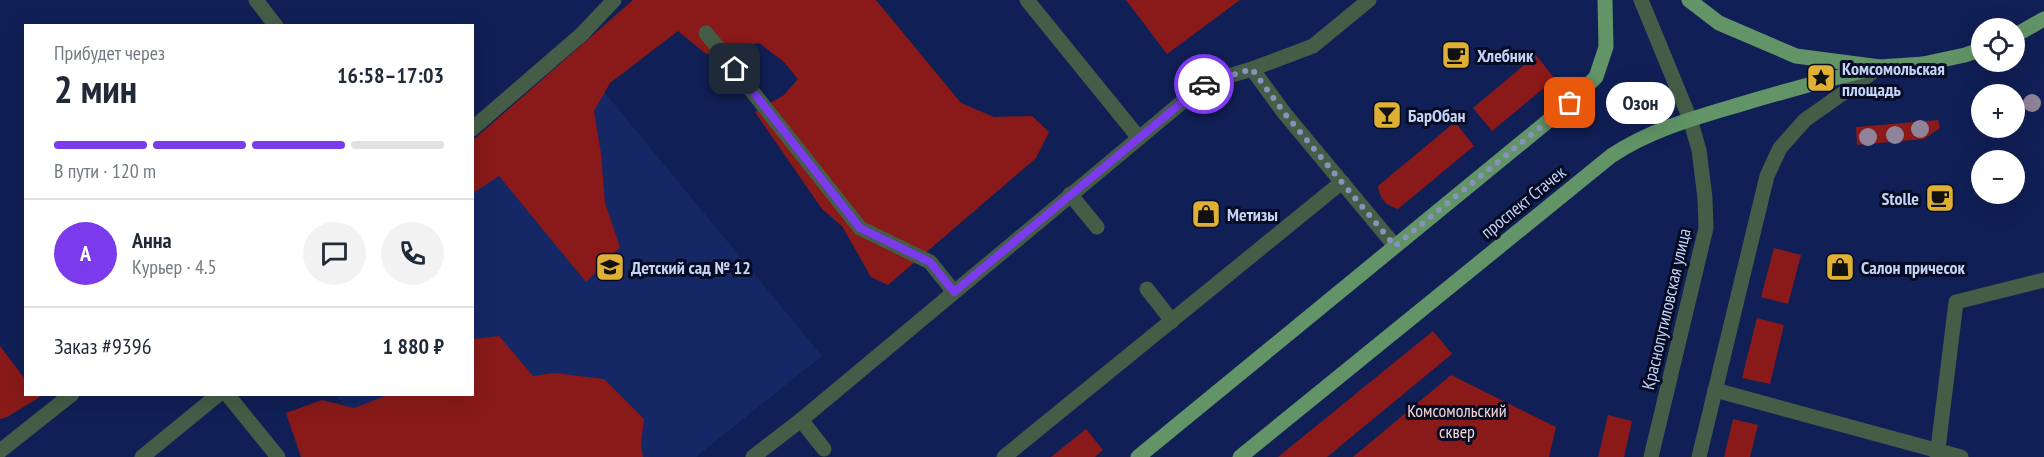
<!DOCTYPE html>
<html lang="ru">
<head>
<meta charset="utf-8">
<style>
  :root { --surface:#fff; --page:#f2f2f3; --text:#1f2937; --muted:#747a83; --line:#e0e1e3; --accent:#7c3aed }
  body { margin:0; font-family:"PT Sans Narrow",sans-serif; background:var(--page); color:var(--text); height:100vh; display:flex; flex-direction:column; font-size:22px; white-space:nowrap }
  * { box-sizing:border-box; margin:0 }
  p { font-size:20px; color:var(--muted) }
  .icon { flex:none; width:33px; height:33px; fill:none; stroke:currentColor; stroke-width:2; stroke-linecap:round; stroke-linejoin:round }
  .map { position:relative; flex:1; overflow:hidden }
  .panel { position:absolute; left:24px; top:24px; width:450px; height:372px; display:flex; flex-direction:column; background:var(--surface); border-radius:0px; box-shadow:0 6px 24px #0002 }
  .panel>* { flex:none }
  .tools { position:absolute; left:1971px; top:18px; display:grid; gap:12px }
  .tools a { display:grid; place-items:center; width:54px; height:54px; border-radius:50%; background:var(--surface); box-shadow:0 6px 24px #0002; font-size:30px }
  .pin { position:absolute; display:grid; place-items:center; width:51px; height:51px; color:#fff; margin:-26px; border-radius:12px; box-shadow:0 3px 9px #0006 }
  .courier { position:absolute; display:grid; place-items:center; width:60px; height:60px; margin:-30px; border:4px solid #7c3aed; border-radius:50%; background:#fff; color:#222; box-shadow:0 2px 8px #0007 }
  .bubble { position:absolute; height:42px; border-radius:21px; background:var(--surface); box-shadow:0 6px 24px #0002; font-size:20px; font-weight:600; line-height:42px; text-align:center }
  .overview em { font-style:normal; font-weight:600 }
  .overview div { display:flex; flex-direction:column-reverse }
  .overview { display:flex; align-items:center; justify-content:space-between; height:102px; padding:0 30px }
  h1 { font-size:39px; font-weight:600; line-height:45px }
  .bar { display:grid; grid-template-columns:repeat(4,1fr); gap:9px 6px; align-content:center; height:72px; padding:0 30px }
  .bar i { height:8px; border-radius:4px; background:var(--line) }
  .bar .current { background:var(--accent) }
  .bar p { grid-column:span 4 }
  .line { display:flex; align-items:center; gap:15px; padding:0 30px; border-top:2px solid var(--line) }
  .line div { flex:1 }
  .round { display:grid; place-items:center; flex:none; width:63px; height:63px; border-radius:32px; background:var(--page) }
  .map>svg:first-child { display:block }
  .built { fill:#152764 }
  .green { fill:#891a19 }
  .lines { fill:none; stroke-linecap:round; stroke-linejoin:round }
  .service { stroke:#455d47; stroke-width:15 }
  .tertiary { stroke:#455d47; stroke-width:15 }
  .primary { stroke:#629467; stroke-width:15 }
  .tree { fill:#8e8399 }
  .done { stroke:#8694bd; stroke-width:6; stroke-dasharray:0 10.8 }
  .route { stroke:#7c3aed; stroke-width:8 }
  .labels { text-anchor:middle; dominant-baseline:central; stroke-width:6; stroke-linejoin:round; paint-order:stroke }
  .poi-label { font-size:18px; font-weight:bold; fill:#c5d3f5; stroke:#050c24; text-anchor:start }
  .street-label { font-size:18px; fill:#c5d3f5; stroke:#050c24 }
  .park-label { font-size:18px; fill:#f6d4d0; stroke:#050c24 }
</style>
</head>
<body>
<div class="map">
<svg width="2044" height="457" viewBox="0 0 2044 457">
  <rect width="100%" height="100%" fill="#101f55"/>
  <!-- built -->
  <path class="built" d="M591 76 822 356 696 457H388L335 395 472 394 473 178Z"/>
  <!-- green -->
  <g class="green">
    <path d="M633 0H876L961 103 994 117 1032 116 1049 132 1036 158 888 285 871 277 842 226 822 209 755 112 784 95 798 79 784 62 759 43 706 54 678 31 610 83 594 111 601 154 605 203 620 247 586 282 499 176 473 193 472 141Z"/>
    <path d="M1126 0H1240L1167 54Z"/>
    <path d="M1536 55 1555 79 1492 131 1473 108Z"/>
    <path d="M1938 120 1940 128 1924 139 1857 145 1856 127Z"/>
    <path d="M1455 122 1474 146 1398 209C1385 205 1380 199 1378 186Z"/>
    <path d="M1774 248 1801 255 1788 304 1761 297Z"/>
    <path d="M1757 318 1784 325 1770 384 1742 378Z"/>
    <path d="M1433 331 1452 354 1327 457H1278Z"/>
    <path d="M499 336 533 376 554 373 604 379 644 419 641 444 643 457H301L286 413 322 400 354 408 388 395 472 394 473 339Z"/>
    <path d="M0 346 25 379 26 394 38 395 40 397 7 417 0 419Z"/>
    <path d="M1451 375 1556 427 1549 457H1353Z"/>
    <path d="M1608 415 1632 421 1624 457H1598Z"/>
    <path d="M1733 419 1758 425 1750 457H1724Z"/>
    <path d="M1086 429 1103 450 1095 457H1051Z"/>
  </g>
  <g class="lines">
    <!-- service -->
    <g class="service">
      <path d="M256 0 276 26"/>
      <path d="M1027 0 1139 138"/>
      <path d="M1369 0 1313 46 1252 69 1285 114 1395 246"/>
      <path d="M706 33 860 228 930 262 954 292"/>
      <path d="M472 129 582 34 614 0"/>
      <path d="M1070 194 1097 227"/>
      <path d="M1147 289 1172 321"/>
      <path d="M1715 390 1961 457"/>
      <path d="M227 394 278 457"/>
      <path d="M801 420 824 449"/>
      <path d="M0 451 72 394"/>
      <path d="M142 457 219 394"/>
      <path d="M753 457 801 420 1205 83 1252 69"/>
      <path d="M1004 457 1342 182"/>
      <path d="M1937 457 1956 302 2044 280"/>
    </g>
    <!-- tertiary -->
    <g class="tertiary">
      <path d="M1641 0 1690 119 1699 150 1705 198 1706 228 1651 457"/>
      <path d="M1699 457 1767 176 1780 148 1805 120 1880 67"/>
    </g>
    <!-- primary -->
    <g class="primary">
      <path d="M1689 0 1719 23 1796 56 1880 67 1923 64 1965 55 1982 49"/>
      <path d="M2014 36 2044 19"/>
      <path d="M1138 457 1570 103 1596 77 1606 47 1605 0"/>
      <path d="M1240 457 1611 156C1650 130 1694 118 1738 105 1785 91 1832 78 1880 67"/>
    </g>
  </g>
  <!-- trees -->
  <g class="tree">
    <circle cx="2032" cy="103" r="9"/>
    <circle cx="1920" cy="129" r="9"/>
    <circle cx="1895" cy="135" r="9"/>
    <circle cx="1868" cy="137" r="9"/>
  </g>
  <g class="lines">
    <!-- done -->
    <path class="done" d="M1204 84 1252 69 1285 114 1395 246 1570 103"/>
    <!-- route -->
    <path class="route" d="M735 69 860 228 930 262 954 292 1204 84"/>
  </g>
  <!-- icons -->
  <defs>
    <g id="cafe-square" transform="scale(1.5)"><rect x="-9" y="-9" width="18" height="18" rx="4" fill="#dfb034" stroke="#050c24"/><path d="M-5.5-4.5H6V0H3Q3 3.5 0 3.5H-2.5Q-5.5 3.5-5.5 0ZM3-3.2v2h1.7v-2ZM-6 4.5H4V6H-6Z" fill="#111"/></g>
    <g id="sight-square" transform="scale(1.5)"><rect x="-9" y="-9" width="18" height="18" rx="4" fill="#dfb034" stroke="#050c24"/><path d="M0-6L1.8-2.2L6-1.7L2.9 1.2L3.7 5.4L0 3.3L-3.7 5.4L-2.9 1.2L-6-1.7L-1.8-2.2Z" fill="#111"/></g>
    <g id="bar-square" transform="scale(1.5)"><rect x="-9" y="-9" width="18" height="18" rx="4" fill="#dfb034" stroke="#050c24"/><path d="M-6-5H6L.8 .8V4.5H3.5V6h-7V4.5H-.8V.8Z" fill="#111"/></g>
    <g id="shop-square" transform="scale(1.5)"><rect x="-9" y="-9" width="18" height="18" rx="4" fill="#dfb034" stroke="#050c24"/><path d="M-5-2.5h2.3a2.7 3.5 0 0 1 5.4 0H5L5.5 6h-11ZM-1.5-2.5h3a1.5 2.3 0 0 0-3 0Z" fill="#111"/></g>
    <g id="school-square" transform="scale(1.5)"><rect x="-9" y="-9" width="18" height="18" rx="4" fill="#dfb034" stroke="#050c24"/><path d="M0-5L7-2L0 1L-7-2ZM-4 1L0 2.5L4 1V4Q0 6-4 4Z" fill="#111"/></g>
  </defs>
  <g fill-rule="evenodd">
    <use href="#cafe-square" x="1456" y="55"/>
    <use href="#sight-square" x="1821" y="78"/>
    <use href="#bar-square" x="1387" y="115"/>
    <use href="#cafe-square" x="1940" y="198"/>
    <use href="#shop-square" x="1206" y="214"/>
    <use href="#school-square" x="610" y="267"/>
    <use href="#shop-square" x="1840" y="267"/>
  </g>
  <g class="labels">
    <!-- poi labels -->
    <g class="poi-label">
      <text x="1477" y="55">Хлебник</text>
      <text x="1842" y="68">Комсомольская<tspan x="1842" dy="21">площадь</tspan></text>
      <text x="1408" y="115">БарОбан</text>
      <text x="1919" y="198" text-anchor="end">Stolle</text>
      <text x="1227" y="214">Метизы</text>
      <text x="631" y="267">Детский сад № 12</text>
      <text x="1861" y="267">Салон причесок</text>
    </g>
    <!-- street labels -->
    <g class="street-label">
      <text transform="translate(1523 202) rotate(-39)">проспект Стачек</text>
      <text transform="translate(1666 309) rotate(-77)">Краснопутиловская улица</text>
    </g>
    <!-- park labels -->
    <g class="park-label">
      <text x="1457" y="410">Комсомольский<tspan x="1457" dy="21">сквер</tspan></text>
    </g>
  </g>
</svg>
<div class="tools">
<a><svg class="icon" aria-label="locate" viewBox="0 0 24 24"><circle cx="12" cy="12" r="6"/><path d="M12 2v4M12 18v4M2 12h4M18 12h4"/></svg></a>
<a>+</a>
<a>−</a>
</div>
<div class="pin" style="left:1570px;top:103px;background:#ea580c"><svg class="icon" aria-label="bag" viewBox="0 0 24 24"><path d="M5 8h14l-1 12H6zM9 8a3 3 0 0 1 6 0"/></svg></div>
<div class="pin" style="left:735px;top:69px;background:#1f2937"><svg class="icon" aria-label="home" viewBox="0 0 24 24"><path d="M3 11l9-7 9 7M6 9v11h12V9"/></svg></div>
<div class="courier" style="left:1204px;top:84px"><svg class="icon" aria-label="car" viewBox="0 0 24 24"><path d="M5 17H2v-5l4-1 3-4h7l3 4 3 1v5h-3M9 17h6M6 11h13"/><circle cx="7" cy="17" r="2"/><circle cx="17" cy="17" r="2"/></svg></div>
<div class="bubble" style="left:1606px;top:82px;width:69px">Озон</div>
<section class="panel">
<div class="overview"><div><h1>2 мин</h1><p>Прибудет через</p></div><em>16:58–17:03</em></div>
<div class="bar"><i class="current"></i><i class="current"></i><i class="current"></i><i></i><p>В пути · 120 m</p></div>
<div class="line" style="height:108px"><b class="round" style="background:var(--accent);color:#fff">А</b><div><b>Анна</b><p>Курьер · 4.5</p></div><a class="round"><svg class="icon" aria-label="chat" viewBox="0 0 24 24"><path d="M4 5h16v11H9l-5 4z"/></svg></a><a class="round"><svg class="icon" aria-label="phone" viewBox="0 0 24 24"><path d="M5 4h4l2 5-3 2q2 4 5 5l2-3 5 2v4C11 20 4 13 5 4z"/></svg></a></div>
<div class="line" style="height:78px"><div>Заказ #9396</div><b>1 880 ₽</b></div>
</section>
</div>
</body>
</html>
